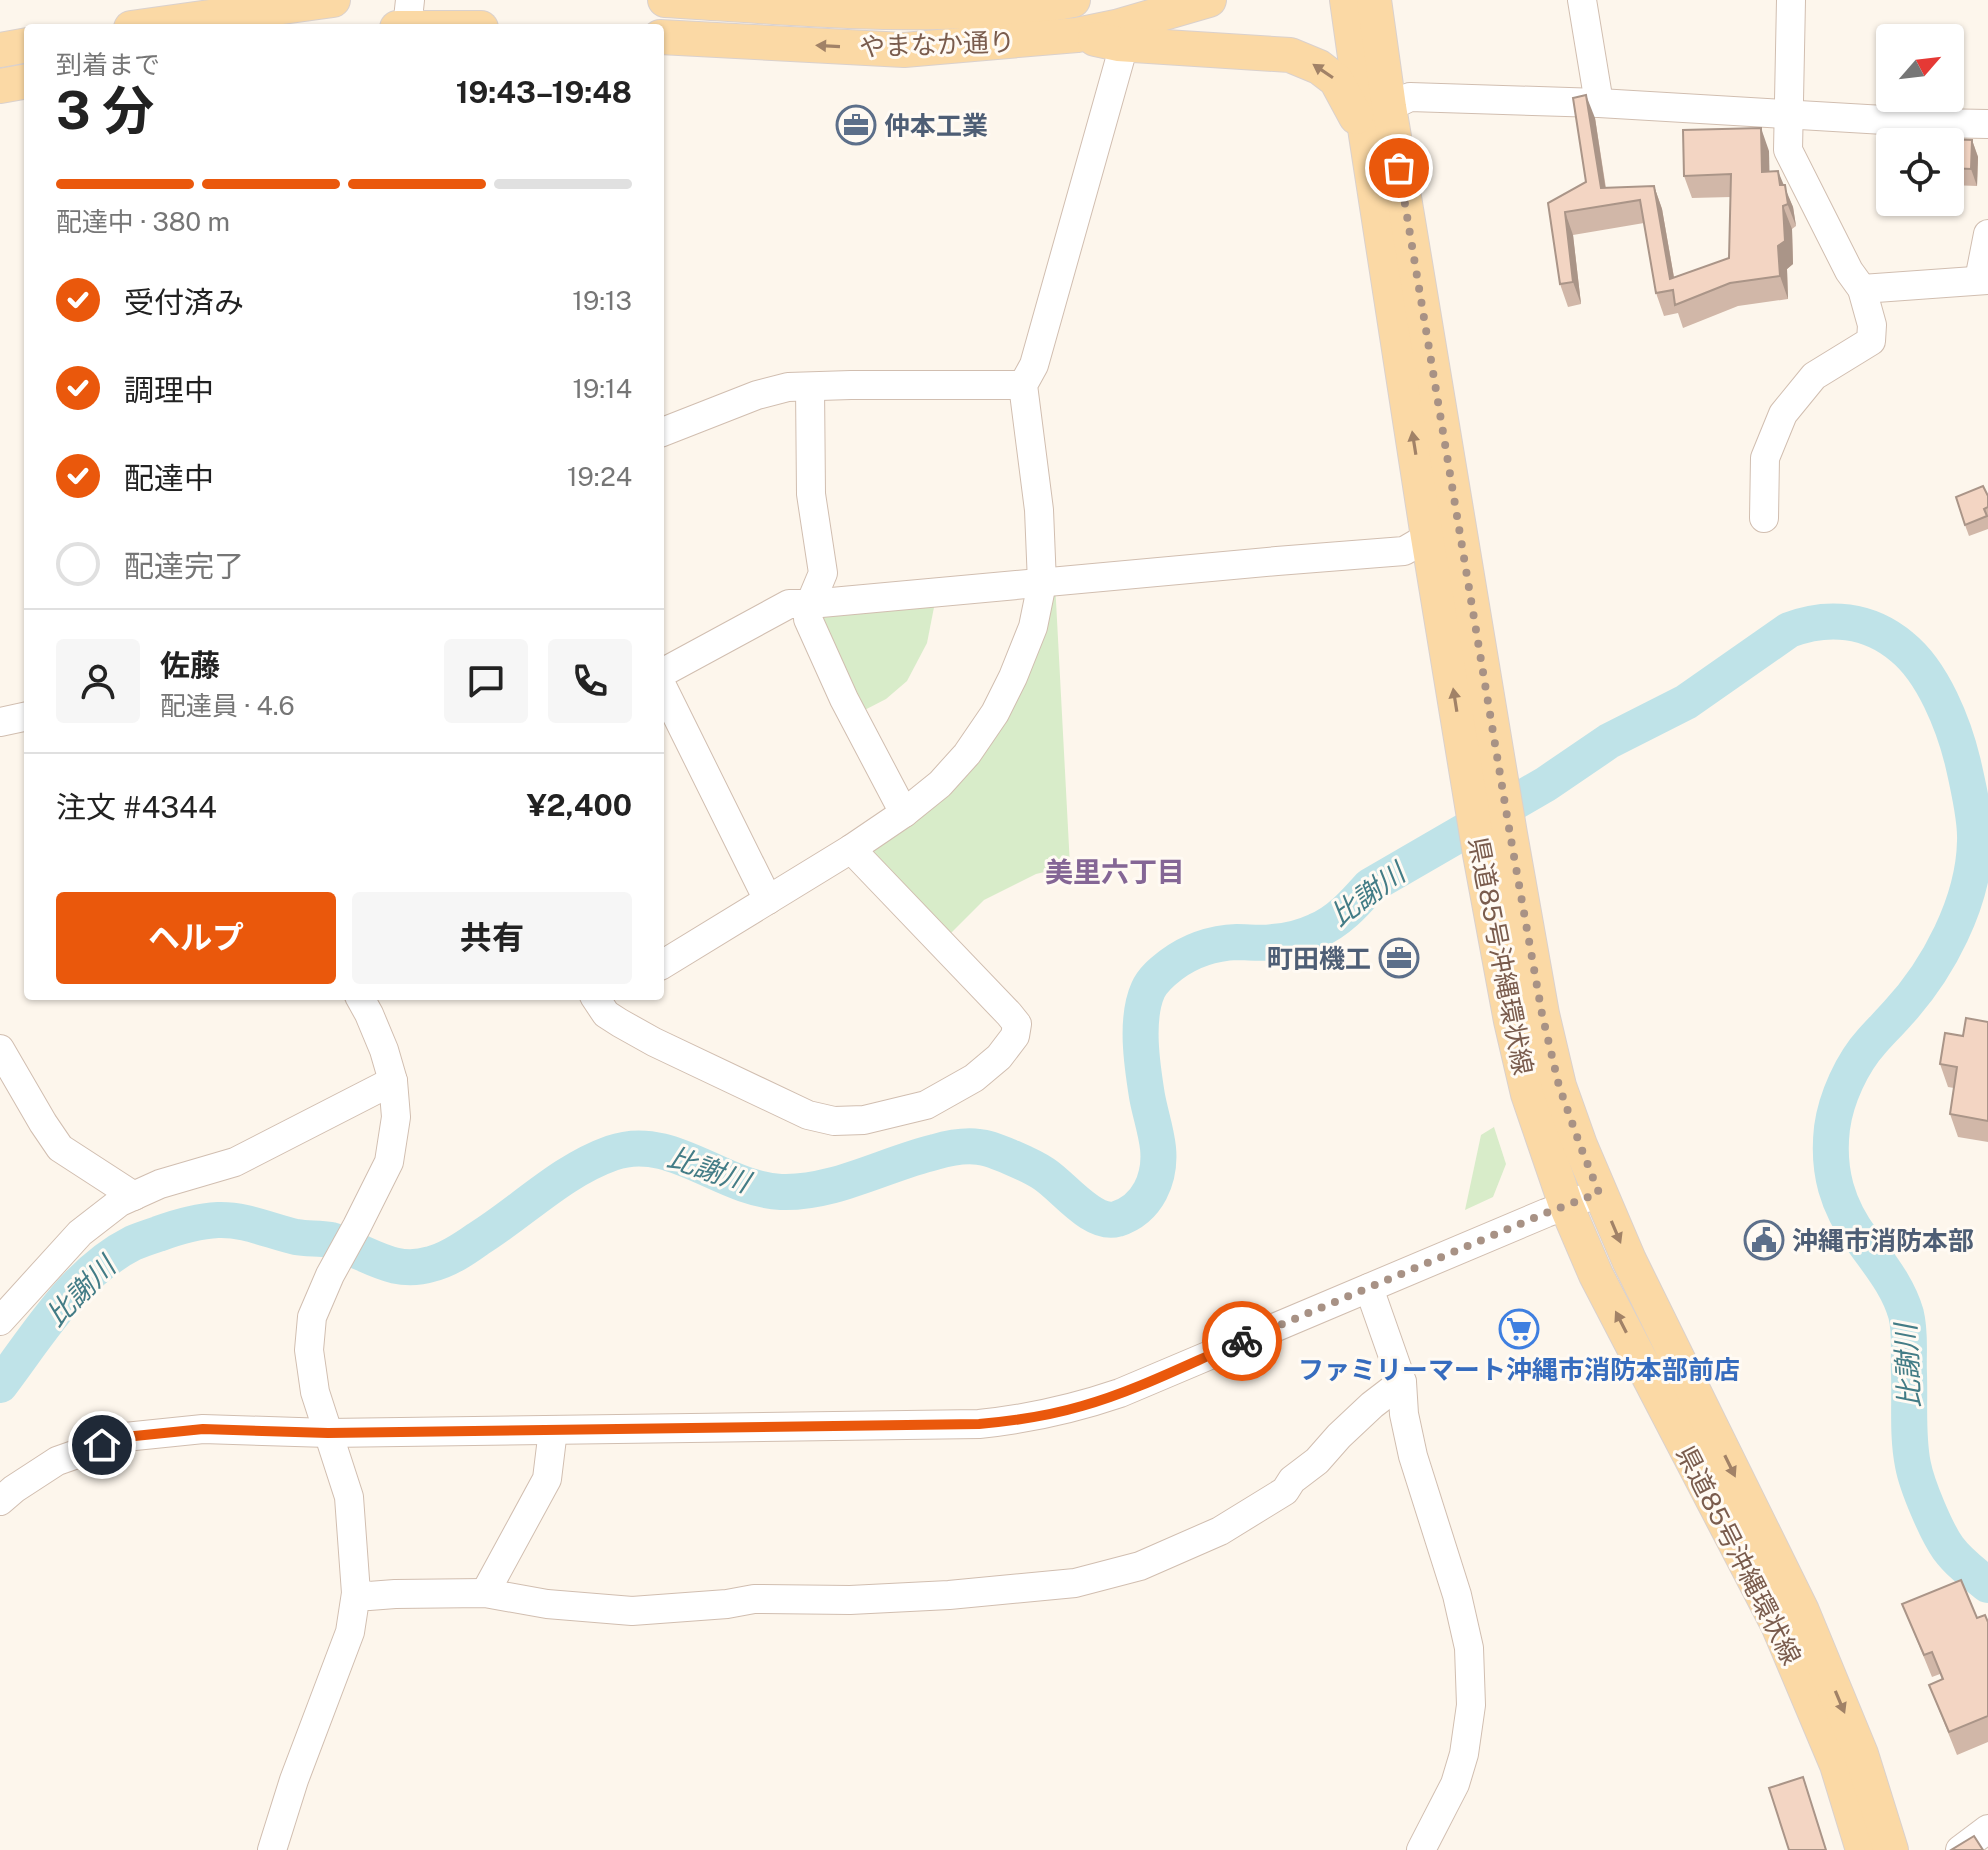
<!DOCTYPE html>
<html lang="ja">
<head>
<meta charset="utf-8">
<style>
  :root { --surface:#fff; --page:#f6f6f6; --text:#222; --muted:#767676; --line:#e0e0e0; --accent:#ea580c }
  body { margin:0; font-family:"Public Sans","Noto Sans JP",sans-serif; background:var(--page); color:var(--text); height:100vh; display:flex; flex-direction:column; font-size:30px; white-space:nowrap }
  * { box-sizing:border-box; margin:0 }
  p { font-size:26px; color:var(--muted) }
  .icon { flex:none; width:44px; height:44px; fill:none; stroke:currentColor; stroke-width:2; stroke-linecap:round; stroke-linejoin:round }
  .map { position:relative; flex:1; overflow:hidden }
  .details { position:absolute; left:24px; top:24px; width:640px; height:976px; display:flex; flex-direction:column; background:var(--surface); border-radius:8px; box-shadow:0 2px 6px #0004 }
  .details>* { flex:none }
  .needle { width:52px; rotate:62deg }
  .controls { position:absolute; left:1876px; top:24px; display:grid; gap:16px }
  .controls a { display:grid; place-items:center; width:88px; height:88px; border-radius:8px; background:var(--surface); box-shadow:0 2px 6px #0004; font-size:40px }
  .pin { position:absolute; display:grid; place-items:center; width:68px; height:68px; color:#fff; margin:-34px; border:4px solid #fff; border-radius:50%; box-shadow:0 2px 8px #0007 }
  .courier { position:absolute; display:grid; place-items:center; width:80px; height:80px; margin:-40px; border:6px solid #ea580c; border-radius:50%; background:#fff; color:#222; box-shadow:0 2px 10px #0007 }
  .head em { font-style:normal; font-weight:700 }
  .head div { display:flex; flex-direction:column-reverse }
  .head { display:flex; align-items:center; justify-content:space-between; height:136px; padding:0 32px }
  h1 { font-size:52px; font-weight:700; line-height:60px }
  .bar { display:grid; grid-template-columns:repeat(4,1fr); gap:12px 8px; align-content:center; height:96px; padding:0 32px }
  .bar i { height:10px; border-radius:6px; background:var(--line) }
  .bar .active { background:var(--accent) }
  .bar p { grid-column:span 4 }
  .line { display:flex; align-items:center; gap:20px; padding:0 32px; border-top:2px solid var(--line) }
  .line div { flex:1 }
  .round { display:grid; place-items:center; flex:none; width:84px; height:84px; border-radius:8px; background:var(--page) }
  ol { padding:0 32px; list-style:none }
  li { display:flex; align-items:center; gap:24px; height:88px }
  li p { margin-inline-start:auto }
  li .icon { padding:8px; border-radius:50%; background:var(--accent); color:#fff; stroke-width:4 }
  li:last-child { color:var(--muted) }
  li i { width:44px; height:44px; border:4px solid var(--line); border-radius:50% }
  .button { display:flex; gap:16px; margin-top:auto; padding:16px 32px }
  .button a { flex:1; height:92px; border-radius:8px; background:var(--accent); color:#fff; font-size:32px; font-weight:700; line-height:92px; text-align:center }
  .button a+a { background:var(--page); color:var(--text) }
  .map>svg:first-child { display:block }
  .green { fill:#d8ecc9 }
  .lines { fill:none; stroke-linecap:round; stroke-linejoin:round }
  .river { stroke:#bfe3e8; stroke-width:36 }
  .minor-casing { stroke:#d1beb0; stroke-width:30 }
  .major-casing { stroke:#dad1cd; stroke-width:36 }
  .minor { stroke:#fff; stroke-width:28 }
  .major { stroke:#fbd9a5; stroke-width:34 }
  .wall { fill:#d1b7a8 }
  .shaded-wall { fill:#aa9588 }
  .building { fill:#f3d5c3; stroke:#aa9588; stroke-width:2 }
  .oneway { fill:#a18267 }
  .done { stroke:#a89285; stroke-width:8; stroke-dasharray:0 14.4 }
  .route { stroke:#ea580c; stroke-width:10 }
  .labels { text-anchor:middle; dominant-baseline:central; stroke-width:6; stroke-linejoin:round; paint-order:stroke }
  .street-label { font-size:26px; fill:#7a5c4d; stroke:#fffaf3 }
  .service-label { font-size:26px; font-weight:bold; fill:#4e5e75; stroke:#fffaf3; text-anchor:start }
  .shop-label { font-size:26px; font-weight:bold; fill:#366cbe; stroke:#fffaf3 }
  .neighbourhood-label { font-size:28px; font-weight:bold; fill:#846695; stroke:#fffaf3 }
  .water-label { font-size:28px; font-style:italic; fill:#437c86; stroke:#fffaf3 }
</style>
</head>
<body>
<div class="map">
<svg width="1988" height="1850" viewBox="0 0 1988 1850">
  <rect width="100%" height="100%" fill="#fdf6ec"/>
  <!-- green -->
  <g class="green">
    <path d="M1055 582 1070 866 1036 874 984 900 941 943 851 849 940 784Z"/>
    <path d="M937 592 927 643 907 681 886 699 853 716 810 604Z"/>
    <path d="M1494 1127 1506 1164 1493 1197 1465 1210 1481 1135Z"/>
  </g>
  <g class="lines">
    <!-- river -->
    <path class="river" d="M0 1385C38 1335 75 1272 133 1243 140 1240 149 1237 158 1234 177 1227 196 1221 218 1220 245 1219 270 1231 296 1237 307 1239 319 1238 331 1240 339 1242 348 1247 355 1250 382 1262 402 1273 431 1264 448 1260 464 1249 478 1239 523 1211 561 1171 612 1153 671 1132 721 1189 781 1192 833 1194 885 1164 935 1152 949 1148 965 1145 979 1147 993 1148 1032 1166 1044 1174 1064 1187 1092 1226 1117 1219 1148 1209 1161 1178 1158 1148 1156 1130 1150 1113 1147 1096 1142 1065 1135 1019 1148 990 1153 979 1162 972 1171 965 1191 950 1212 943 1237 942 1249 942 1261 944 1273 942 1287 941 1303 937 1316 931 1338 922 1354 904 1370 886L1546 784 1609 741 1686 702 1789 630C1828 615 1869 619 1902 647 1933 672 1954 725 1963 763 1968 785 1976 819 1975 841 1974 902 1938 970 1897 1014 1889 1023 1880 1032 1872 1041 1852 1063 1836 1098 1832 1128 1827 1171 1837 1206 1863 1241 1880 1265 1898 1286 1906 1314 1911 1334 1908 1354 1909 1374 1910 1404 1907 1436 1913 1465 1917 1486 1936 1531 1948 1548 1959 1563 1974 1574 1988 1585"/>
    <!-- minor casing -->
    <g class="minor-casing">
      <g id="minor">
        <path d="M1582 0 1599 103"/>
        <path d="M407 28 410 0"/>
        <path d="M1389 107 1410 97 1599 103 1935 123 1988 124"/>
        <path d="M1979 280 1988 234"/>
        <path d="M1862 289 1988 280"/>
        <path d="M810 387 811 494 823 573 810 604 808 619 844 699 904 813"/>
        <path d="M660 433 757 395 788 387 851 385H1023"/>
        <path d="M1764 518 1765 458 1783 414 1814 376 1871 341 1872 325 1862 289 1849 271 1788 150 1791 0"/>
        <path d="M660 674 789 604H810L1277 561 1404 551 1428 537 1447 534"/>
        <path d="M660 682 768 900"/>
        <path d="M0 722 28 716"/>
        <path d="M660 966 851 849 904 813 940 784 967 754 995 713 1013 677 1033 627 1042 583 1039 510 1023 385 1034 365 1120 59 1118 44"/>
        <path d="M594 996 606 1014 620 1023 654 1042 808 1115 834 1121 864 1120 926 1105 974 1078 999 1057 1015 1036 1017 1024 1009 1014 851 849"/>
        <path d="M0 1049 43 1123 60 1148 134 1196"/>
        <path d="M1369 1288 1402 1382 1404 1414 1413 1456 1457 1595 1469 1648 1471 1705 1464 1754 1455 1784 1421 1850"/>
        <path d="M0 1321 80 1233 120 1202 160 1184 235 1162 393 1081"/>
        <path d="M0 1501 14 1489 57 1461 125 1437 203 1429 328 1433 979 1424C1028 1419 1073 1409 1120 1393L1546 1213 1599 1193"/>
        <path d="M356 1593 369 1596 395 1594 485 1593 547 1604 632 1611 727 1604 754 1599 850 1600 949 1595 1075 1583 1140 1566 1220 1531 1285 1491 1292 1480 1317 1461 1339 1436 1372 1405 1402 1382"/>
        <path d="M485 1593 547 1479 553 1430"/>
        <path d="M272 1850 294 1780 350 1632 356 1593 349 1497 315 1392 309 1350 312 1317 330 1275 357 1226 389 1162 396 1117 393 1081 384 1050 369 1014 359 996"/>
        <path d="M1960 1850 1988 1829"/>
      </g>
    </g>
    <!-- major casing -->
    <g class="major-casing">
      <g id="major">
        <path d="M665 0C770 6 877 17 982 10 1013 8 1043 6 1073 0"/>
        <path d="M1347 0 1366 135 1428 537 1480 854 1511 1021 1528 1094 1566 1205 1596 1275 1778 1625 1837 1765 1863 1850"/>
        <path d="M1374 0 1389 107 1510 834 1542 1014 1559 1086 1580 1145 1629 1260 1802 1611 1861 1754 1891 1850"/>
        <path d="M131 28 333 0"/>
        <path d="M397 28H481"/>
        <path d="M660 37 904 50 1077 35 1116 27 1209 0"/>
        <path d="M1095 39 1118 44 1290 55 1319 67 1336 80 1356 117"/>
        <path d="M0 50 28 45"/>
        <path d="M0 86 28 81"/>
      </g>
    </g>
    <!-- minor -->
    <use href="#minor" class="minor"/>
    <!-- major -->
    <use href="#major" class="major"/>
  </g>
  <!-- wall -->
  <g class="wall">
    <path d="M1595 118 1606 188 1654 186 1662 209 1674 277 1729 258 1731 197 1692 198 1684 176 1769 151V171L1783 185 1793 207 1796 226 1792 229 1793 264 1787 269 1788 299 1738 306 1683 328 1678 313 1664 316 1656 293 1644 223 1573 235 1581 304 1568 307 1560 284 1548 203 1586 182Z"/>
    <path d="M1972 140 1978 157 1977 186 1950 185V142Z"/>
    <path d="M1988 496V529L1969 536 1965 525Z"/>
    <path d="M1988 1022V1142L1958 1137 1950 1114 1954 1088 1948 1087 1940 1064 1963 1036Z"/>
    <path d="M1902 1604 1977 1618 1988 1622V1742L1957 1755 1929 1685 1942 1680 1940 1674 1932 1677Z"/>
  </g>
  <!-- shaded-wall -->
  <g class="shaded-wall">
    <path d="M1586 95 1595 118 1608 205 1601 188Z"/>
    <path d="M1761 128 1769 151 1770 194 1762 172Z"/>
    <path d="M1972 140 1978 157 1977 186 1971 169Z"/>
    <path d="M1778 171 1793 207 1796 226 1780 185Z"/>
    <path d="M1654 186 1662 209 1678 301 1670 279Z"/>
    <path d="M1783 206 1792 229 1793 264 1787 269 1788 299 1780 276 1778 246Z"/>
    <path d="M1565 212 1573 235 1581 304 1573 282Z"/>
  </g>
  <!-- building -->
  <g class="building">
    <path d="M1586 95 1601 188 1654 186 1670 279 1729 258 1731 174 1684 176 1683 130 1761 128 1762 172 1778 171 1780 185H1785L1788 204 1783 206 1785 241 1778 246 1780 276 1730 283 1675 305 1673 290 1656 293 1640 200 1565 212 1573 282 1560 284 1548 203 1586 182 1573 98Z"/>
    <path d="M1893 137 1972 140 1971 169 1950 168V142H1893Z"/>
    <path d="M1983 486 1988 496V507L1984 509 1987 516 1965 525 1956 497Z"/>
    <path d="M1966 1018 1988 1022V1121L1950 1114 1957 1067 1940 1064 1945 1033 1963 1036Z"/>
    <path d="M1961 1580 1977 1618 1985 1615 1988 1622V1716L1949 1732 1929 1685 1943 1679 1932 1652 1924 1655 1902 1604Z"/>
    <path d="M1803 1777 1826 1850H1789L1769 1788Z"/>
    <path d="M1974 1836 1983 1850H1951Z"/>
  </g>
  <!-- one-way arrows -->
  <defs><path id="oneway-solid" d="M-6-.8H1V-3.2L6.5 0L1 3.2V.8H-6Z" transform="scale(2)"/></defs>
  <g class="oneway">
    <use href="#oneway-solid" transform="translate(828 46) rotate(-177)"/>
    <use href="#oneway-solid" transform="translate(1323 71) rotate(-146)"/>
    <use href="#oneway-solid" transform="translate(1414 443) rotate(-99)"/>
    <use href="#oneway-solid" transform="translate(1455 700) rotate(-99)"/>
    <use href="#oneway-solid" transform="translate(1616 1232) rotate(67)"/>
    <use href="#oneway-solid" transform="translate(1621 1322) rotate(-117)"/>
    <use href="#oneway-solid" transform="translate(1730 1466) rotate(64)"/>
    <use href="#oneway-solid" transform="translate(1840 1702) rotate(67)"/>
  </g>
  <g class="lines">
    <!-- done -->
    <path class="done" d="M1242 1341 1546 1213 1599 1193 1580 1145 1559 1086 1542 1014 1510 834 1399 168"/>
    <!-- route -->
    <path class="route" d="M102 1445 125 1437 203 1429 328 1433 979 1424C1014 1421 1048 1416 1082 1406 1136 1391 1190 1363 1242 1341"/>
  </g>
  <!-- icons -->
  <defs>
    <g id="office-ring" transform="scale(2)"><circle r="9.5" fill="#fffaf3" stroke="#5c6f8a" stroke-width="1.5"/><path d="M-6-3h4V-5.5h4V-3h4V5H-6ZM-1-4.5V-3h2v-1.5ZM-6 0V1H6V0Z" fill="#5c6f8a"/></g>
    <g id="civic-ring" transform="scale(2)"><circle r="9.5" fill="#fffaf3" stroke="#5c6f8a" stroke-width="1.5"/><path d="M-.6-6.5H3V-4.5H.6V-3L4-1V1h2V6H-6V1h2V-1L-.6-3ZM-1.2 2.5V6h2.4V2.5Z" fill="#5c6f8a"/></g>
    <g id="supermarket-ring" transform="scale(2)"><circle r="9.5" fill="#fffaf3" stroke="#3f7fe0" stroke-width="1.5"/><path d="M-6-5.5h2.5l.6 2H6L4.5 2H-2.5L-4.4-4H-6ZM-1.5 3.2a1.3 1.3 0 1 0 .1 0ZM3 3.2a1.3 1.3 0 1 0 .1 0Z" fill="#3f7fe0"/></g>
  </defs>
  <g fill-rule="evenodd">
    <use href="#office-ring" x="856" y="125"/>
    <use href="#office-ring" x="1399" y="958"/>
    <use href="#civic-ring" x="1764" y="1240"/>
    <use href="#supermarket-ring" x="1519" y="1329"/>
  </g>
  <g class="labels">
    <!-- street labels -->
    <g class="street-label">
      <text transform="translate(937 44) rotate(-2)">やまなか通り</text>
      <text transform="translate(1501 956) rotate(79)">県道85号沖縄環状線</text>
      <text transform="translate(1739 1555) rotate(63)">県道85号沖縄環状線</text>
    </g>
    <!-- service labels -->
    <g class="service-label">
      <text x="884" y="125">仲本工業</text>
      <text x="1371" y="958" text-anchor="end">町田機工</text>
      <text x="1792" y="1240">沖縄市消防本部</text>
    </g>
    <!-- shop labels -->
    <g class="shop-label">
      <text x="1519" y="1369">ファミリーマート沖縄市消防本部前店</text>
    </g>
    <!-- neighbourhood labels -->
    <g class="neighbourhood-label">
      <text x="1115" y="871">美里六丁目</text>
    </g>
    <!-- water labels -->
    <g class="water-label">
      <text transform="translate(1367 894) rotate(-36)">比謝川</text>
      <text transform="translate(709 1169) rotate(19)">比謝川</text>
      <text transform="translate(80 1291) rotate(-45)">比謝川</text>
      <text transform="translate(1907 1366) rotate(-93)">比謝川</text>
    </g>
  </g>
</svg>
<div class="controls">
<a><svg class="needle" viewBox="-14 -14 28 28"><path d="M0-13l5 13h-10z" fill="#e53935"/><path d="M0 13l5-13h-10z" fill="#767676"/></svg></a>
<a><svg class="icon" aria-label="locate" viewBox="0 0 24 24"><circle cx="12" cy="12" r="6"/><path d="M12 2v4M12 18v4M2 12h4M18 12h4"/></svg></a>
</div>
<div class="pin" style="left:1399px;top:168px;background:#ea580c"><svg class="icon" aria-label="bag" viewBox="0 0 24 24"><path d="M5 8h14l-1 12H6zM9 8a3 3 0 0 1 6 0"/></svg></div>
<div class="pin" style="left:102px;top:1445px;background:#1f2937"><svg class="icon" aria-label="home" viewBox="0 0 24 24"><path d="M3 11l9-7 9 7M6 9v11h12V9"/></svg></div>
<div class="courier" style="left:1242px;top:1341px"><svg class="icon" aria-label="bike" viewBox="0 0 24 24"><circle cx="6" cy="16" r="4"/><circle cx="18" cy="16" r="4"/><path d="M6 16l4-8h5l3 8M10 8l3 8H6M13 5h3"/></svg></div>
<section class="details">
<div class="head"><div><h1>3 分</h1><p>到着まで</p></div><em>19:43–19:48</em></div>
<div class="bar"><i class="active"></i><i class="active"></i><i class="active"></i><i></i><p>配達中 · 380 m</p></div>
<ol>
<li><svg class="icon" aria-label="check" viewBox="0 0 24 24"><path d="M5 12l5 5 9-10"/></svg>受付済み<p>19:13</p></li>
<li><svg class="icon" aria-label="check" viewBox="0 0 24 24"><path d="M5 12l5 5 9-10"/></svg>調理中<p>19:14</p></li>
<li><svg class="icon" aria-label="check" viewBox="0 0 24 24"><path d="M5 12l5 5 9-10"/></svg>配達中<p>19:24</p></li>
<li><i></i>配達完了</li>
</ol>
<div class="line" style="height:144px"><a class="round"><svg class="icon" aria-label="person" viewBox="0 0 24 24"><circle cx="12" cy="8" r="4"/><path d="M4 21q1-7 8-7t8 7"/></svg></a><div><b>佐藤</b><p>配達員 · 4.6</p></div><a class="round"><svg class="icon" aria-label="chat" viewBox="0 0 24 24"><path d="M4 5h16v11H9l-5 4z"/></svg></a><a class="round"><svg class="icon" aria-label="phone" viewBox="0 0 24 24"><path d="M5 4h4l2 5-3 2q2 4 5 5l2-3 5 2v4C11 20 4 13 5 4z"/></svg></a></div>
<div class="line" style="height:104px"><div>注文 #4344</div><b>¥2,400</b></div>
<div class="button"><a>ヘルプ</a><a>共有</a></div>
</section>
</div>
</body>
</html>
